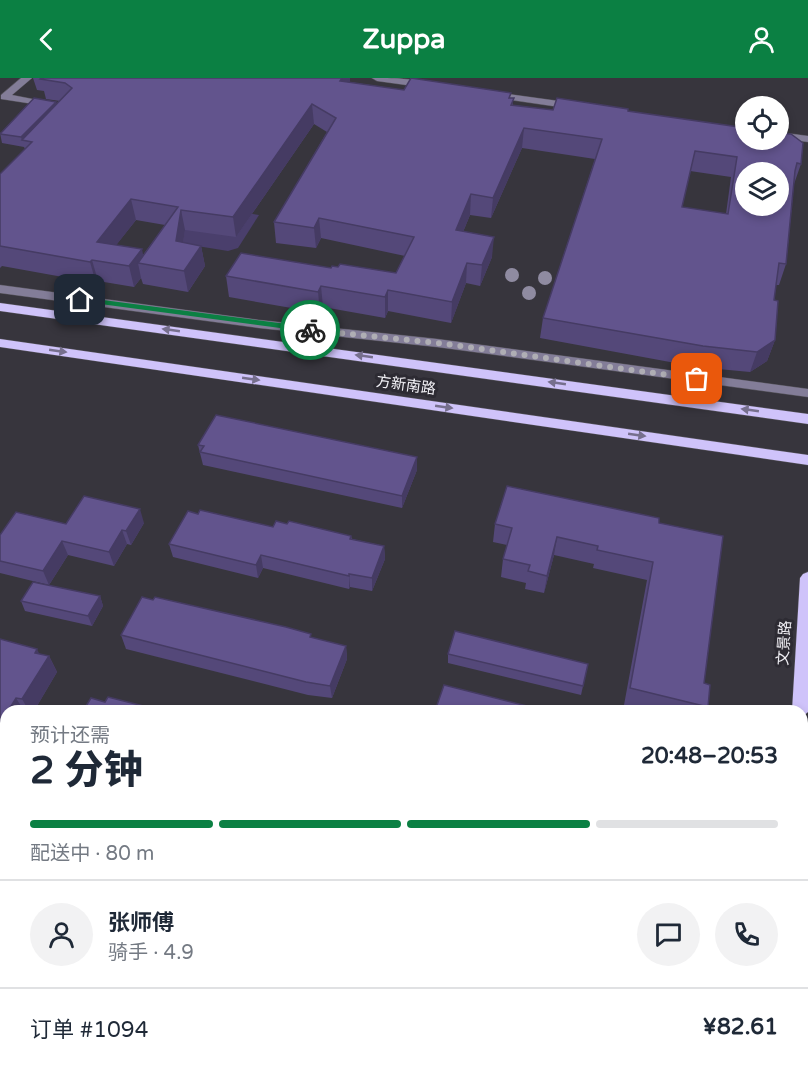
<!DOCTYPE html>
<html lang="zh">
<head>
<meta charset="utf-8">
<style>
  :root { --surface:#fff; --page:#f2f2f3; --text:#1f2937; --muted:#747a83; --line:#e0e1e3; --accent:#0b8043 }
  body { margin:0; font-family:"Varela Round","Noto Sans SC",sans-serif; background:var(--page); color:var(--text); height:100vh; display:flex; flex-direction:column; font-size:22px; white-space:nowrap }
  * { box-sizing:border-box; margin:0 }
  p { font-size:20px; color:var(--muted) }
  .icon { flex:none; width:33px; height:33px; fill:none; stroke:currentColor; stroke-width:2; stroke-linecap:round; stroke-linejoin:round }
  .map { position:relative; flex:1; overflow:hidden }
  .drawer { position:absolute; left:0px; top:627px; width:808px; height:372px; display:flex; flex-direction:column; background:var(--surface); border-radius:18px 18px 0 0; box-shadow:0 3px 9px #0003 }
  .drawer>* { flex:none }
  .tools { position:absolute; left:735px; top:18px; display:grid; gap:12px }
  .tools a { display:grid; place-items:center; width:54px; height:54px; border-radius:50%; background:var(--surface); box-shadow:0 3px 9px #0003; font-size:30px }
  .pin { position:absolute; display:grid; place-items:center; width:51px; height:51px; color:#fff; margin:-26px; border-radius:12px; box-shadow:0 3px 9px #0006 }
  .courier { position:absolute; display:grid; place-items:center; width:60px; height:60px; margin:-30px; border:4px solid #0b8043; border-radius:50%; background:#fff; color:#222; box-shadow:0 2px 8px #0007 }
  .head em { font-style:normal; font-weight:800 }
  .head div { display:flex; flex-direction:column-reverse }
  .head { display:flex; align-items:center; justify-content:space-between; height:102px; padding:0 30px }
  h1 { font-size:39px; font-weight:800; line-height:45px }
  .bar { display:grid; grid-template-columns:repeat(4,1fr); gap:9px 6px; align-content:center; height:72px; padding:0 30px }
  .bar i { height:8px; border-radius:4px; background:var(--line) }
  .bar .current { background:var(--accent) }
  .bar p { grid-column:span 4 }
  .line { display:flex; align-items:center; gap:15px; padding:0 30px; border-top:2px solid var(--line) }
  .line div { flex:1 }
  .round { display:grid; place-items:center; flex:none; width:63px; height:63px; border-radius:32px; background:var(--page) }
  header { display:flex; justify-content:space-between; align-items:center; height:78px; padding:0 30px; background:var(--accent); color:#fff; font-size:27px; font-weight:800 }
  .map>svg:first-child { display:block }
  .green { fill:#4a3f6c }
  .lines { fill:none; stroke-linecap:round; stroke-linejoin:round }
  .minor-casing { stroke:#55535a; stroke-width:1 }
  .major-casing { stroke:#55535a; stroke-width:1 }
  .minor { fill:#837d98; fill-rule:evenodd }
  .major { fill:#cfc3fa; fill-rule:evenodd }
  .tree { fill:#8f8ba1 }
  .wall { fill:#544879; fill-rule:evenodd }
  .shaded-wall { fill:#453b63 }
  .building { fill:#62548d; stroke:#453b63; stroke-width:1.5; fill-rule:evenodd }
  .oneway { fill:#766f8d }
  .route { fill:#0b8043 }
  .done { stroke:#afaeb4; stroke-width:6; stroke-dasharray:0 10.8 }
  .labels { text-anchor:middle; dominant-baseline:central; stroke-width:6; stroke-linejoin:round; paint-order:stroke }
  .street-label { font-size:15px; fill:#f0eff4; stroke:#2d2b33 }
</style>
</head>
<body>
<header><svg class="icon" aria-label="back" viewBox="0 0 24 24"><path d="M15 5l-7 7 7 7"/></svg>Zuppa<svg class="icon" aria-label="person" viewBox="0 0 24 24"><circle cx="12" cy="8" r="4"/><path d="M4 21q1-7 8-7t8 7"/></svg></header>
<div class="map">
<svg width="808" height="999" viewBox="0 0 808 999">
  <rect width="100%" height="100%" fill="#37353d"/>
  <!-- green -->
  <path class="green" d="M183 125 259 137 238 170 228 173 166 163Z"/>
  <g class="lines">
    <!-- minor casing -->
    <g class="minor-casing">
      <g id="minor">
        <path d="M21 0H32L12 17 53 25V29L1 21V17Z"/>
        <path d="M372 0C390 0 418 0 433 7L428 10 377 3Z"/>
        <path d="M493 14 573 25 578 28 573 31 490 19 488 17Z"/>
        <path d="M778 54 808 58V64L778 60Z"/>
        <path d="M0 207 259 242 437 261 808 311V319L437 269 259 250 0 215Z"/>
      </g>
    </g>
    <!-- major casing -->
    <g class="major-casing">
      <g id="major">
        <path d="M0 225 808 336V346L0 233Z"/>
        <path d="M0 261 808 377V387L0 269Z"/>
        <path d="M808 494V634L802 639V633H792L800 500 803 496Z"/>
        <rect x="770" y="993" width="20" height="6"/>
      </g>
    </g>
    <!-- minor -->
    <use href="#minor" class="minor"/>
    <!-- major -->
    <use href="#major" class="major"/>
  </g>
  <!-- trees -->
  <g class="tree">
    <circle cx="512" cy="197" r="7"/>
    <circle cx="545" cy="200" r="7"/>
    <circle cx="529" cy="215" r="7"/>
  </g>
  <!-- wall -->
  <g class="wall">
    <path d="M33 0H350V4L404 12 511 20 513 27 553 32 628 33 801 86 794 106 786 186 779 207H776L774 222 775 262 767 283 750 294 697 289 540 260 543 240 595 81 522 70 491 140 470 137 463 154 492 179 480 208 466 205 451 245 388 233 385 240 323 229 320 235 229 219 226 198 331 190 396 195 405 178 321 160 316 170 276 165 274 144 327 54 314 46 236 159 185 152 183 165 201 168 205 188 188 214 143 206 141 200 134 209 98 203 96 205 2 188 0 190V96L25 71 24 69 2 65 0 55 56 26 60 23 46 21 44 13 37 12ZM690 93 731 99 726 136 682 129ZM136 142 165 147 143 177 116 167Z"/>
    <path d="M198 367 417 392 402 430 203 387Z"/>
    <path d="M144 445 131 467 127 466 114 488 68 477 49 507 0 495V457L66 446Z"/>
    <path d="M659 445 704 605 708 629 706 633H649L624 627 647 502 593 490 594 486 554 477 544 515 525 511 526 505 501 499 503 481 507 467 493 464 495 446Z"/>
    <path d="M351 458 352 461 384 468 385 481 372 513 350 509 349 511 263 490 258 500 173 479 169 466Z"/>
    <path d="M100 518 103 528 92 548 25 533 21 523Z"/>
    <path d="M121 557 312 560 346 568 347 581 332 620 308 617 126 571Z"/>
    <path d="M0 561 39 576 49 578 57 594 34 633H6V668L0 678Z"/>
    <path d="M448 576 588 586 581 617 448 585Z"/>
    <path d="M6 762V803L3 802 0 798V773Z"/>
    <path d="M576 993H699L698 999H575Z"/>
  </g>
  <!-- shaded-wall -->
  <g class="shaded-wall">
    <path d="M342 0H350V9L340 3Z"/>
    <path d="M56 24 58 33 22 63 21 59Z"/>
    <path d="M312 26 314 46 236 159 233 139Z"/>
    <path d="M524 50 522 70 491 140 493 120Z"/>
    <path d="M471 116 470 137 455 173 456 152Z"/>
    <path d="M131 121 136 142 103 184 97 164Z"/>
    <path d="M181 132 185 152 180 184 176 163Z"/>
    <path d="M319 140 321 160 316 170 314 150Z"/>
    <path d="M494 159 492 179 480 208 482 187Z"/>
    <path d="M201 168 205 188 188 214 184 193Z"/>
    <path d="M142 171 145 186 138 185 141 200 134 209 129 188Z"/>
    <path d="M92 182 98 203 96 205 90 184Z"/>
    <path d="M467 185 466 205 451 245 452 224Z"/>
    <path d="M321 208 323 229 320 235 318 214Z"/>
    <path d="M388 212V233L385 240V219Z"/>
    <path d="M775 262 767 283 750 294 757 274Z"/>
    <path d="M417 379V392L402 430V418Z"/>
    <path d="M140 431 144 445 131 467 126 453Z"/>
    <path d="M122 452 127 466 114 488 109 474Z"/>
    <path d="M557 459 554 477 544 515 547 498Z"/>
    <path d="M62 463 68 477 49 507 43 493Z"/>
    <path d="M384 468 385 481 372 513V500Z"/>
    <path d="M261 477 263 490 258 500 256 487Z"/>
    <path d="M349 496 350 509 349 511Z"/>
    <path d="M100 518 103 528 92 548 88 538Z"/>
    <path d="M346 568 347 581 332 620 330 608Z"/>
    <path d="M37 571 44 585 49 578 57 594 34 633H29L22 621 35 575Z"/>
    <path d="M16 620 24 633H8Z"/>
    <path d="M6 637V668L0 678V646Z"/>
    <path d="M83 993H84L90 999H80Z"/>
  </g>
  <!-- building -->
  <g class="building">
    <path d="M41 0H342L340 3 404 12 411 0 511 15 509 20H514L511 27 553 32 557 20 628 31V33L746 50V62H778V55L791 56 803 65 801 86 797 85 795 93 786 186 779 185 774 222 778 223 775 262 757 274 703 268 543 240 602 61 524 50 493 120 471 116 456 152 494 159 482 187 467 185 452 224 388 212 385 219 321 208 318 214 226 198 241 175 331 190 332 188 338 189 340 186 396 195 414 159 319 140 314 150 274 144 336 40 312 26 233 139 181 132 176 163 201 168 184 193 138 185 178 129 131 121 97 164 142 171 129 188 92 182 90 184 0 168V96L32 64 22 62 72 10 65 5 40 1ZM695 73 737 79 728 136 682 129ZM746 94H778V128H746Z"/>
    <path d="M34 20 56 24 21 59 0 56Z"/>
    <path d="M216 337 417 379 402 418 200 374 204 368 198 367Z"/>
    <path d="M507 408 659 440V445L723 458 704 605 710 607 708 629 630 610 653 484 597 472 598 468 557 459 547 498 528 493 530 487 503 481 512 450 495 446Z"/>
    <path d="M84 418 140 431 126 453 122 452 109 474 62 463 43 493 0 483V457L16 434 66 446Z"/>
    <path d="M200 432 273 449 276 443 287 446 289 443 351 458 350 461 384 468 372 500 349 496V498L261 477 256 487 169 466 188 433 198 436Z"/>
    <path d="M33 504 100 518 88 538 21 523Z"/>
    <path d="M142 519 153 522 155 519 286 549 311 556 310 559 346 568 330 608 306 604 121 557Z"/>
    <path d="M455 553 588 586 583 608 448 576Z"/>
    <path d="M0 561 37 571 35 575 49 578 22 621 16 620 8 633H6V637L0 646Z"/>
    <path d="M444 607 547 633H435Z"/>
    <path d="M108 619 163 633H83L91 620 105 624Z"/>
    <path d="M6 762V792L0 791V773Z"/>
    <path d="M0 978 6 980V993H83L80 999H0Z"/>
    <path d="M304 993H465L464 999H302Z"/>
    <path d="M579 993H699L698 999H579Z"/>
  </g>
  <!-- one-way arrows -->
  <defs><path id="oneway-solid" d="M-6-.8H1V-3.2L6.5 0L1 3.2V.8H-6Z" transform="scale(1.5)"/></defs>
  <g class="oneway">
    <use href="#oneway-solid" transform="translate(171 252) rotate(-172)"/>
    <use href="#oneway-solid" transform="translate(58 273) rotate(8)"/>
    <use href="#oneway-solid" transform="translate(364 278) rotate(-172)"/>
    <use href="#oneway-solid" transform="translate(251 301) rotate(8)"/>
    <use href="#oneway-solid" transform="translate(557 305) rotate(-172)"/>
    <use href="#oneway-solid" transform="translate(444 329) rotate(8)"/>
    <use href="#oneway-solid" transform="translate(750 332) rotate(-172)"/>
    <use href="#oneway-solid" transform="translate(637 357) rotate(8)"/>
  </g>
  <!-- route -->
  <path class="route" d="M80 219 310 249 314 252 310 254 78 223 76 222Z"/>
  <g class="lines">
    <!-- done -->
    <path class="done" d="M310 252 438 265 697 301"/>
  </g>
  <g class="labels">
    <!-- street labels -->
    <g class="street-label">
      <text transform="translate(406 307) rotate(8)">方新南路</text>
      <text transform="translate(784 565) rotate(-86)">文景路</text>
    </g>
  </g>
</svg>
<div class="tools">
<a><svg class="icon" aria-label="locate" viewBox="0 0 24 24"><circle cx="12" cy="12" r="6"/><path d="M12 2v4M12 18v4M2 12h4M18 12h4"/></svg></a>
<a><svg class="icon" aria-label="layers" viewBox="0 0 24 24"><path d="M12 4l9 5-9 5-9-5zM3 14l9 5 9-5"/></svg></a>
</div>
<div class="pin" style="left:697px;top:301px;background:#ea580c"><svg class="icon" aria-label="bag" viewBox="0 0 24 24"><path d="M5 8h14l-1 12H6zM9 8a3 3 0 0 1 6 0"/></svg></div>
<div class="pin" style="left:80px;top:222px;background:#1f2937"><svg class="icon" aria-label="home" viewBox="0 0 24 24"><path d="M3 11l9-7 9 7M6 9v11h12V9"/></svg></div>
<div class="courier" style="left:310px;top:252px"><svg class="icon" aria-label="bike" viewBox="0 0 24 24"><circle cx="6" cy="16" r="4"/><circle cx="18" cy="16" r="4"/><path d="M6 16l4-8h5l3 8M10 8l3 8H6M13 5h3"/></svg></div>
<section class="drawer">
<div class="head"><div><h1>2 分钟</h1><p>预计还需</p></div><em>20:48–20:53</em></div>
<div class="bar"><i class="current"></i><i class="current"></i><i class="current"></i><i></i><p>配送中 · 80 m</p></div>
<div class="line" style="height:108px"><a class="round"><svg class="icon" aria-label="person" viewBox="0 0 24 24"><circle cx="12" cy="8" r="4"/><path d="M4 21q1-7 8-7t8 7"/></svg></a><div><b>张师傅</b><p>骑手 · 4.9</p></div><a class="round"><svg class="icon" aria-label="chat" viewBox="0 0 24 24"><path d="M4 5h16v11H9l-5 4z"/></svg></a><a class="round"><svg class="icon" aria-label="phone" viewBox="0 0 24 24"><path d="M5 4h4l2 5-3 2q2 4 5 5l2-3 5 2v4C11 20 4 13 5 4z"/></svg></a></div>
<div class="line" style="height:78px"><div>订单 #1094</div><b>¥82.61</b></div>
</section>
</div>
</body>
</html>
